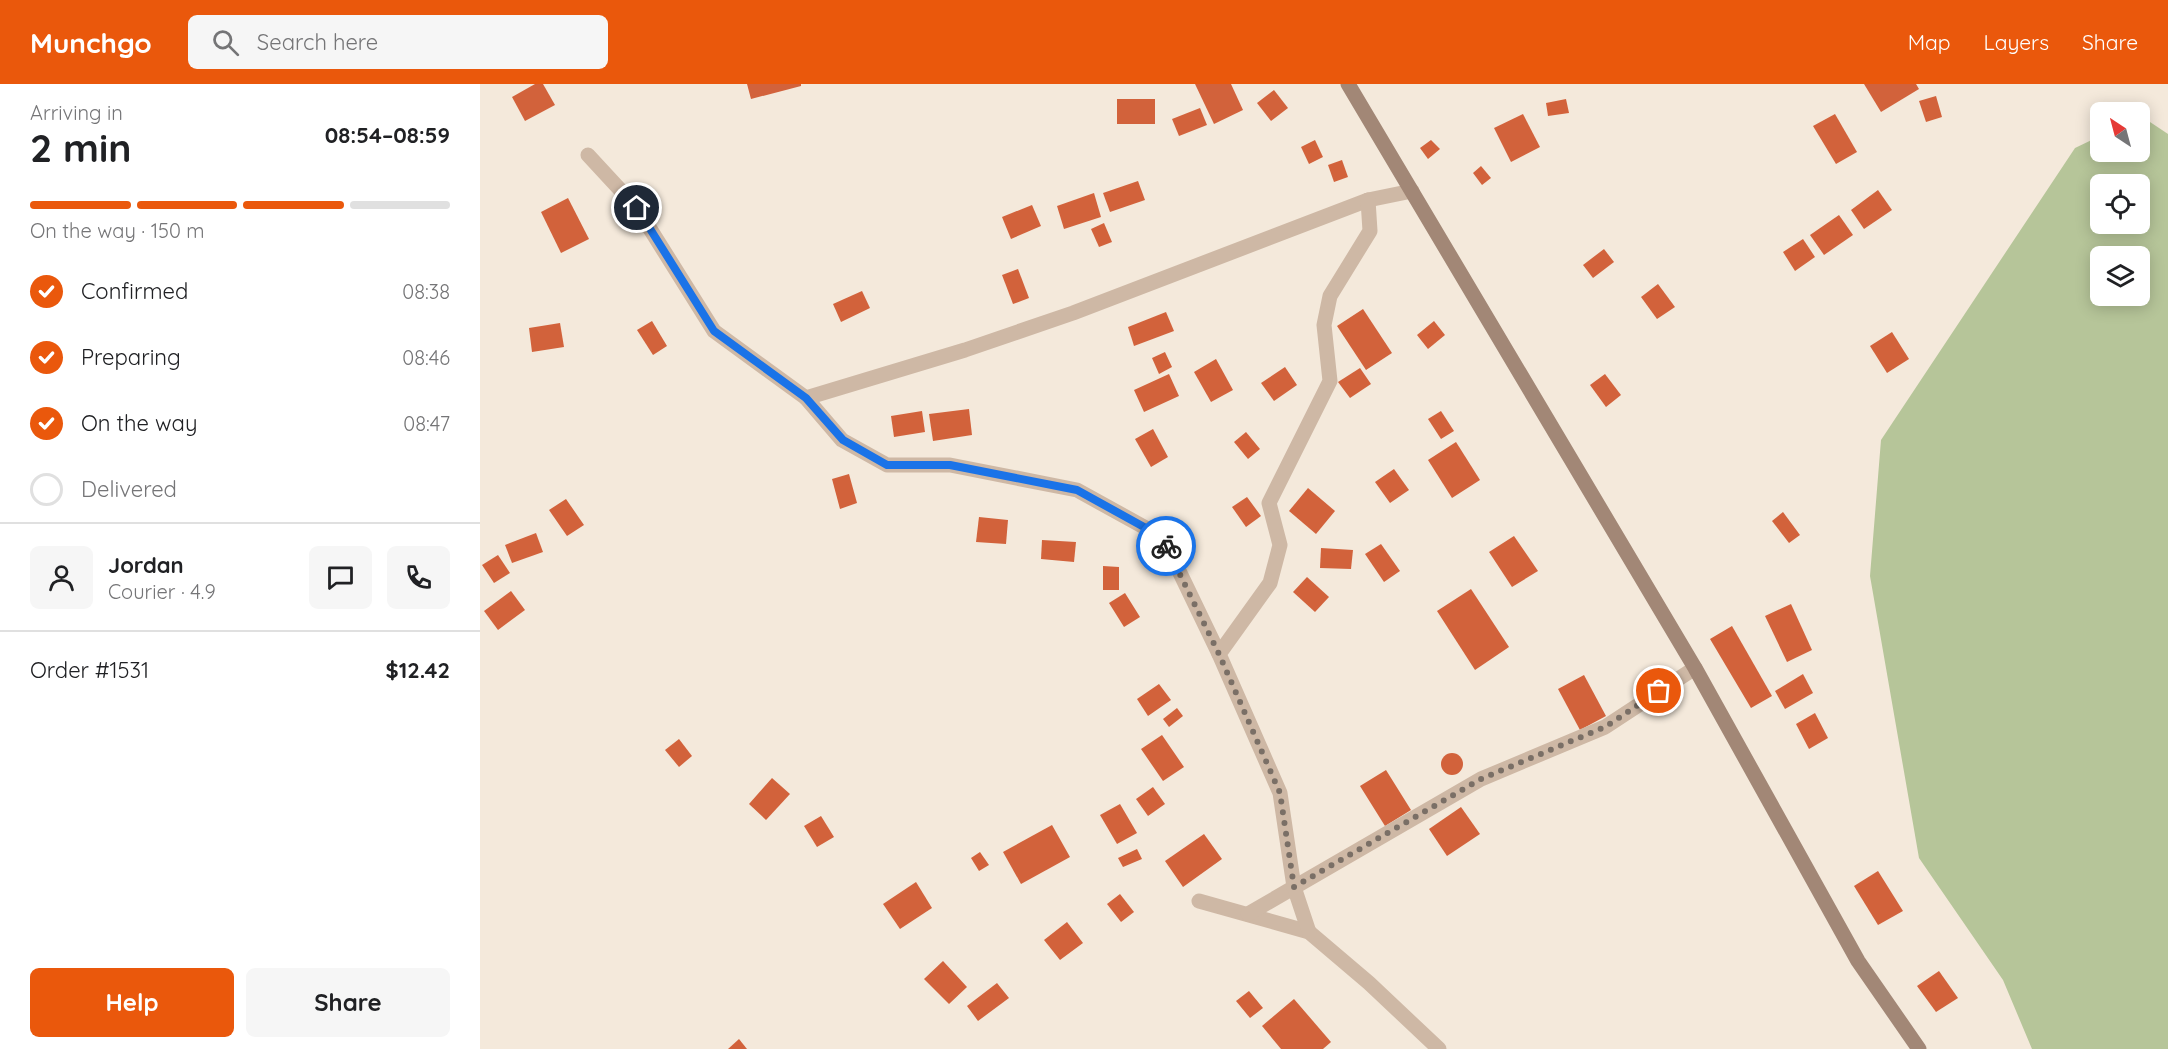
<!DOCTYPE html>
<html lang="en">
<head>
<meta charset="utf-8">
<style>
  :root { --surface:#fff; --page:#f6f6f6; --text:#202124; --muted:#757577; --line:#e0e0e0; --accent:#ea580c }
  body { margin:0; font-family:Quicksand,sans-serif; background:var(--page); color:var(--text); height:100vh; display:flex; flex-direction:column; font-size:22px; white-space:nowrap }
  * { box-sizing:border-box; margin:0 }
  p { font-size:20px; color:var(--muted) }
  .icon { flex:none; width:33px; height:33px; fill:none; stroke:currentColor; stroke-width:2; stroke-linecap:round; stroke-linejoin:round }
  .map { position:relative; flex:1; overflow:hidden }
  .sheet { display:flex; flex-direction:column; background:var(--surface); width:480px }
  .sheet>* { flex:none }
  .needle { width:39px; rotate:324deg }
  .buttons { position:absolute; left:1610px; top:18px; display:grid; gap:12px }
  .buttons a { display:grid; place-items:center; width:60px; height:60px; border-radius:9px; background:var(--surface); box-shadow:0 3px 15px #0003; font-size:30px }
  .pin { position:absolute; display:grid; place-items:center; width:51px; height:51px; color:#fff; margin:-26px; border:3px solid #fff; border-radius:50%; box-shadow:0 2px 6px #0007 }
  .courier { position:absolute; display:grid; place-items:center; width:60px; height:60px; margin:-30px; border:4px solid #1a73e8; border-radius:50%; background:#fff; color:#222; box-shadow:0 2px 8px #0007 }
  .summary em { font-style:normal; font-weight:800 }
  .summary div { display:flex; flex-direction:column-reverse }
  .summary { display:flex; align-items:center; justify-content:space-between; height:102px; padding:0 30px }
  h1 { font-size:39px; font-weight:800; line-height:45px }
  .bar { display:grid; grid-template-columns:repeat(4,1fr); gap:9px 6px; align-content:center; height:72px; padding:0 30px }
  .bar i { height:8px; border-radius:4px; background:var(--line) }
  .bar .active { background:var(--accent) }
  .bar p { grid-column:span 4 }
  .line { display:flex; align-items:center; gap:15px; padding:0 30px; border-top:2px solid var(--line) }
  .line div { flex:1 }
  .round { display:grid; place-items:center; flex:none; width:63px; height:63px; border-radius:9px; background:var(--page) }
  ol { padding:0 30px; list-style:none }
  li { display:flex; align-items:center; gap:18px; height:66px }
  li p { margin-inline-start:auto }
  li .icon { padding:6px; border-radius:50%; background:var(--accent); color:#fff; stroke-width:4 }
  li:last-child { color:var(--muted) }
  li i { width:33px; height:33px; border:3px solid var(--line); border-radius:50% }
  .cta { display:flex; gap:12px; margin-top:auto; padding:12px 30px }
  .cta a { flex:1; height:69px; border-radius:9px; background:var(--accent); color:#fff; font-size:24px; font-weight:800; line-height:69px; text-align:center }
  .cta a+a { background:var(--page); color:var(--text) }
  header { display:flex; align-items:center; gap:36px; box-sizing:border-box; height:84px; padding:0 30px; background:var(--accent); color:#fff }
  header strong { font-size:28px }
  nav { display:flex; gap:33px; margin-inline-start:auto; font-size:21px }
  .search { width:420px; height:54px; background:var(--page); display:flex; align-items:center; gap:15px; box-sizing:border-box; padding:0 21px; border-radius:9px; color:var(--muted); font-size:22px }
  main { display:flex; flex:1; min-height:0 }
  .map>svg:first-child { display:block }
  .green { fill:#b6c599; fill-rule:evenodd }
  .building { fill:#d2623b }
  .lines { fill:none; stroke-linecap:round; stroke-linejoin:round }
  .minor { stroke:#ceb8a5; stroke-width:15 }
  .secondary { stroke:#a28776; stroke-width:15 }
  .done { stroke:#7a6f66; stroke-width:6; stroke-dasharray:0 10.8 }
  .route { stroke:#1a73e8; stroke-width:8 }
</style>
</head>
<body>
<header>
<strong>Munchgo</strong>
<div class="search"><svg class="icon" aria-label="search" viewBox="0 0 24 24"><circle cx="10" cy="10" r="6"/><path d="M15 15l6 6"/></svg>Search here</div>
<nav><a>Map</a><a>Layers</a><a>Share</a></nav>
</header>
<main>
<section class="sheet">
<div class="summary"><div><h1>2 min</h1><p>Arriving in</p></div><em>08:54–08:59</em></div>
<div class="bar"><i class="active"></i><i class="active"></i><i class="active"></i><i></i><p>On the way · 150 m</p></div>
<ol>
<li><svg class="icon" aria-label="check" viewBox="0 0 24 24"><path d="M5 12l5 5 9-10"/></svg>Confirmed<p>08:38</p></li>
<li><svg class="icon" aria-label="check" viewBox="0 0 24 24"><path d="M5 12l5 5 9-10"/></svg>Preparing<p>08:46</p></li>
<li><svg class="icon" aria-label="check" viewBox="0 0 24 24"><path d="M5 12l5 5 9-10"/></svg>On the way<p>08:47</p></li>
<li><i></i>Delivered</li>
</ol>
<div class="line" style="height:108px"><a class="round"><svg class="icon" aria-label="person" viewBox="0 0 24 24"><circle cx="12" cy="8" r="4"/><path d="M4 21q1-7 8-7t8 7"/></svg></a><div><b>Jordan</b><p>Courier · 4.9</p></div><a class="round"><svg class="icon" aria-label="chat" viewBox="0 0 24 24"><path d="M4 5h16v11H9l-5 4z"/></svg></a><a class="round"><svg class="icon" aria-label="phone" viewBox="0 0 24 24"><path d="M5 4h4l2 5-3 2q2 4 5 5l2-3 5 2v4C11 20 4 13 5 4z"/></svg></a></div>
<div class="line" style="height:78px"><div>Order #1531</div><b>$12.42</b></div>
<div class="cta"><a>Help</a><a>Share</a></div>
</section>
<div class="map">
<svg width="1688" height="965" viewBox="0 0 1688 965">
  <rect width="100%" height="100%" fill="#f4e9db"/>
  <!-- green -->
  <path class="green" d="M1661 32 1688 50V965H1552L1523 896 1439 774 1390 492 1401 356 1595 64 1620 52V68H1659V33ZM1620 100H1659V140H1620ZM1620 172H1659V212H1620Z"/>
  <!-- building -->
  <g class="building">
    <path d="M55 0H63L75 21 45 37 32 13Z"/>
    <path d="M267 0H321V2L271 15Z"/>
    <path d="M715 0H751L763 26 734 40Z"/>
    <path d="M1384 0H1436L1439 5 1401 28Z"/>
    <path d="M794 6 808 24 791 37 777 19Z"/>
    <path d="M1456 12 1462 33 1446 38 1439 17Z"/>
    <rect x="637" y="15" width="38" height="25"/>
    <path d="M1086 15 1089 29 1068 32 1066 19Z"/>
    <path d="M720 24 727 41 699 52 692 35Z"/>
    <path d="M1043 30 1060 63 1031 78 1014 44Z"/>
    <path d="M1355 30 1377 68 1356 80 1333 42Z"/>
    <path d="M835 56 843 73 829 80 821 63Z"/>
    <path d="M951 56 960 65 948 75 940 64Z"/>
    <path d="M862 76 868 93 854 98 848 81Z"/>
    <path d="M1001 82 1011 94 1002 101 993 89Z"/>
    <path d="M658 97 665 116 630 128 623 109Z"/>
    <path d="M1398 106 1412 126 1384 145 1371 126Z"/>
    <path d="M614 109 621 133 584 145 577 122Z"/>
    <path d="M88 114 109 155 81 169 61 128Z"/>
    <path d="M552 121 561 142 531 155 522 133Z"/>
    <path d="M1359 131 1373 151 1344 171 1330 151Z"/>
    <path d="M624 139 632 158 619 163 611 145Z"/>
    <path d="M1323 155 1335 173 1315 187 1303 168Z"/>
    <path d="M1124 165 1134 178 1113 194 1103 181Z"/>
    <path d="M538 185 549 214 533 220 522 191Z"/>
    <path d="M1178 200 1195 223 1177 235 1161 213Z"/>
    <path d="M382 207 390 224 361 238 353 220Z"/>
    <path d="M883 225 912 269 886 286 857 242Z"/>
    <path d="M686 228 694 247 654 262 648 243Z"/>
    <path d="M172 237 187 262 173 271 157 246Z"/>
    <path d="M954 237 965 251 948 265 937 251Z"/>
    <path d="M80 239 84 263 52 268 49 244Z"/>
    <path d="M1412 248 1429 275 1407 289 1390 262Z"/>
    <path d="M685 268 692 283 679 290 672 274Z"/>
    <path d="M736 275 753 306 731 318 714 288Z"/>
    <path d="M805 283 817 301 794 317 781 299Z"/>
    <path d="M880 284 891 300 870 314 858 298Z"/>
    <path d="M689 290 699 312 664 328 654 306Z"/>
    <path d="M1125 290 1141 311 1126 323 1110 301Z"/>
    <path d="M489 325 492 351 453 357 449 330Z"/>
    <path d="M442 327 445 348 414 353 411 332Z"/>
    <path d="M961 327 974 347 961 355 948 335Z"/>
    <path d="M673 345 688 373 671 383 655 355Z"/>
    <path d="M766 348 780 365 768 375 754 358Z"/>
    <path d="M976 358 1000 396 972 414 948 376Z"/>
    <path d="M914 385 929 406 910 419 895 398Z"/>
    <path d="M369 390 377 419 360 425 352 395Z"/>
    <path d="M828 404 855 427 836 450 809 427Z"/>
    <path d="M767 413 781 432 766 443 752 423Z"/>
    <path d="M86 415 104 441 87 452 69 426Z"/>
    <path d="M1303 428 1320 451 1309 459 1292 437Z"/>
    <path d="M499 433 528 436 526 460 496 458Z"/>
    <path d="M56 449 63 468 32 479 25 461Z"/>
    <path d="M1034 452 1058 487 1032 503 1009 468Z"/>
    <path d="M562 456 596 458 594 478 561 475Z"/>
    <path d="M901 460 920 487 904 498 885 470Z"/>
    <path d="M841 464 873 466 871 485 840 484Z"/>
    <path d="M18 471 30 489 14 499 2 481Z"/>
    <path d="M623 482 639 483V506H623Z"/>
    <path d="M827 493 849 513 835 528 813 508Z"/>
    <path d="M991 505 1029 563 995 586 957 527Z"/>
    <path d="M31 507 45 526 18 546 4 527Z"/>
    <path d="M645 509 660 533 644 543 629 519Z"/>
    <path d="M1311 520 1332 566 1307 578 1285 532Z"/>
    <path d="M1252 542 1292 612 1271 624 1230 555Z"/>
    <path d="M1323 590 1333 609 1305 625 1295 607Z"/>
    <path d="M1104 591 1126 632 1100 646 1078 605Z"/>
    <path d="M679 600 691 616 668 632 657 615Z"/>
    <path d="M697 624 703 632 689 643 683 635Z"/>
    <path d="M1335 629 1348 654 1329 665 1316 640Z"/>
    <path d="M682 651 704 683 683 697 661 665Z"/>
    <path d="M199 655 212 672 199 683 185 666Z"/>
    <circle cx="972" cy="680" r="11"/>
    <path d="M906 686 931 726 905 742 880 702Z"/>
    <path d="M292 694 310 710 286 736 269 720Z"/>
    <path d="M673 703 685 720 668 732 656 715Z"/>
    <path d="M640 720 657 749 637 760 620 731Z"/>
    <path d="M981 723 1000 750 967 772 949 745Z"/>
    <path d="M341 732 354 753 337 763 324 742Z"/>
    <path d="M572 741 590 773 541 800 523 768Z"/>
    <path d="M724 750 742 775 703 803 685 777Z"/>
    <path d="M657 765 662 775 643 783 638 774Z"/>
    <path d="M500 768 509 781 499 787 491 774Z"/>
    <path d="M1398 787 1423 827 1398 841 1374 802Z"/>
    <path d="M436 798 452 824 420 845 403 820Z"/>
    <path d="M640 810 654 828 641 838 627 820Z"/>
    <path d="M587 838 603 859 580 876 564 856Z"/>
    <path d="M463 877 487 903 469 920 444 895Z"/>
    <path d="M1459 887 1478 914 1456 928 1437 902Z"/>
    <path d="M517 899 529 914 498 937 487 922Z"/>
    <path d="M769 907 783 924 770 934 756 917Z"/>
    <path d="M814 915 851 958 843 965H801L782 942Z"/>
    <path d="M259 955 267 965H248Z"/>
  </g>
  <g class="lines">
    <!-- minor -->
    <g class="minor">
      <path d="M108 71 157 124 234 247 326 314 362 356 407 381H470L597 406 673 448 688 464 739 570"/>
      <path d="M326 314 485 266 593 229 888 116 932 107"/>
      <path d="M719 817 829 848 889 899 959 965"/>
      <path d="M768 830 1001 695 1125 643 1215 584"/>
      <path d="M829 848 814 803 800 709 739 570 790 499 800 461 789 419 850 297 844 241 850 212 890 147 888 116"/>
    </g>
    <!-- secondary -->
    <path class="secondary" d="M868 0 1215 584 1378 877 1439 965"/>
  </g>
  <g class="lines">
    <!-- done -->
    <path class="done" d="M686 462 739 570 800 709 814 803 1001 695 1125 643 1179 607"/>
    <!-- route -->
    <path class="route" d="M157 124 234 247 326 314 363 356 407 381H470L597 406 673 448 686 462"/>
  </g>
</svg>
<div class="buttons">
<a><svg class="needle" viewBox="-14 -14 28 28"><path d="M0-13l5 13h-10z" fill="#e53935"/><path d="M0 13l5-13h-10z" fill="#757577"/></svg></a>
<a><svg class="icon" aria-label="locate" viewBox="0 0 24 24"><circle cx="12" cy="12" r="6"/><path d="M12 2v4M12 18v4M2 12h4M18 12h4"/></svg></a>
<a><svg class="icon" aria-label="layers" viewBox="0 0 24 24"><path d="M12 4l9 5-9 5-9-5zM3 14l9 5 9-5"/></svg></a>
</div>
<div class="pin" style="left:1179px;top:607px;background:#ea580c"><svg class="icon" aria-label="bag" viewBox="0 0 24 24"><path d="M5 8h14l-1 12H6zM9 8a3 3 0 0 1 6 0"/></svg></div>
<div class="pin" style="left:157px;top:124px;background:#1f2937"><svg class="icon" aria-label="home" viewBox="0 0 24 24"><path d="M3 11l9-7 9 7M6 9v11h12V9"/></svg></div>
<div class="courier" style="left:686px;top:462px"><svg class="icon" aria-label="bike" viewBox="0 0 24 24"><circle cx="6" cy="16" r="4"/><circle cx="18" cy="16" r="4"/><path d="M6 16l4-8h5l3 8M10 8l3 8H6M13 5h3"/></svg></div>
</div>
</main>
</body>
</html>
